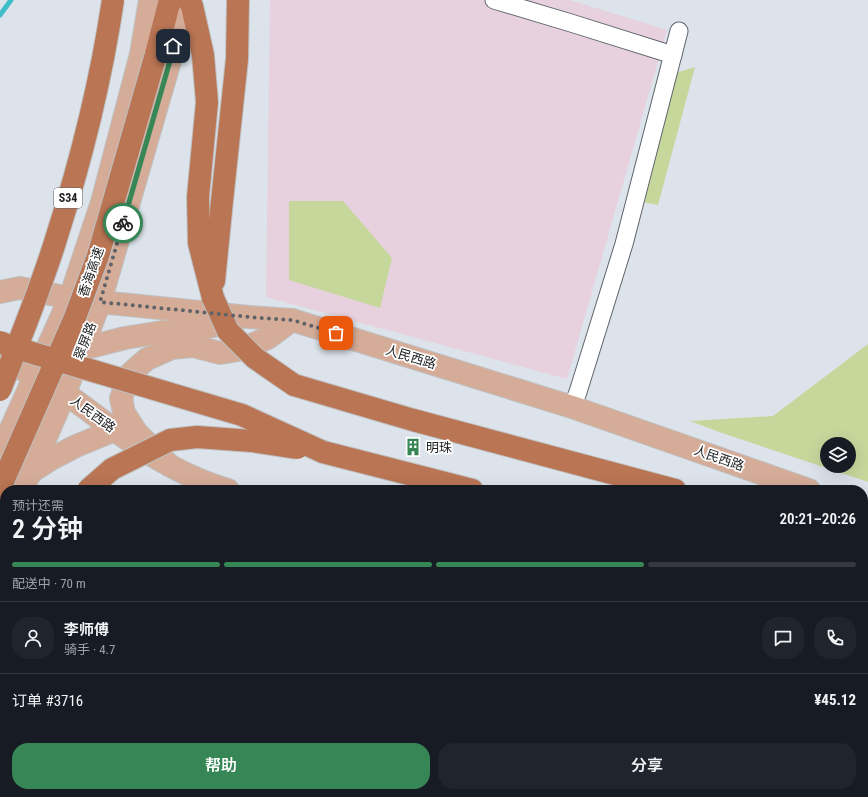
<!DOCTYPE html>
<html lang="zh">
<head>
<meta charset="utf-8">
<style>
  :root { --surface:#171b24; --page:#20242c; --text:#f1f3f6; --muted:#9ea1a6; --line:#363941; --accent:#368656 }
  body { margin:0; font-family:"Roboto Condensed","Noto Sans SC",sans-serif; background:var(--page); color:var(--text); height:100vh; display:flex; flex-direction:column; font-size:15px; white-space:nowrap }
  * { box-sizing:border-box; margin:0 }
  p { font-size:13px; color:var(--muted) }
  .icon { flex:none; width:22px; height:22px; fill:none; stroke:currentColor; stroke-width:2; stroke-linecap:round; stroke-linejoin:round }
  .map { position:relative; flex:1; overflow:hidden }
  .drawer { position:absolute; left:0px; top:485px; width:868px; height:312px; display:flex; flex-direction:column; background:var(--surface); border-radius:16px 16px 0 0; box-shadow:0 4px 16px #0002 }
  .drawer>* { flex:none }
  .buttons { position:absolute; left:820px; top:437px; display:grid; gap:8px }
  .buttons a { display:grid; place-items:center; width:36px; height:36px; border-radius:50%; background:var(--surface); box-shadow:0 4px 16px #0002; font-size:20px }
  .pin { position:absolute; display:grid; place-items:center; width:34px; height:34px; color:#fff; margin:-17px; border-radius:8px; box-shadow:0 2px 6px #0006 }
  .courier { position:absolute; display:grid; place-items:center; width:40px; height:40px; margin:-20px; border:3px solid #368656; border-radius:50%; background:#fff; color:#222; box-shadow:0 1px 5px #0007 }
  .overview em { font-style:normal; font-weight:600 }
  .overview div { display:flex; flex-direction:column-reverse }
  .overview { display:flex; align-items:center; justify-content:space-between; height:68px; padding:0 12px }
  h1 { font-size:26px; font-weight:600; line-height:30px }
  .bar { display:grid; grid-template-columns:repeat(4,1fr); gap:6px 4px; align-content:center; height:48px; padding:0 12px }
  .bar i { height:5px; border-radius:3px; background:var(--line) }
  .bar .selected { background:var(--accent) }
  .bar p { grid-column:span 4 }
  .line { display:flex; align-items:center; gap:10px; padding:0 12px; border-top:1px solid var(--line) }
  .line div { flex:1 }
  .round { display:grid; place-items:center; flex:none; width:42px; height:42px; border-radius:16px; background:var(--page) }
  .action { display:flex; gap:8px; margin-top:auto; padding:8px 12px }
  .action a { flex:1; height:46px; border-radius:16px; background:var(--accent); color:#fff; font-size:16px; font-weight:600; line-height:46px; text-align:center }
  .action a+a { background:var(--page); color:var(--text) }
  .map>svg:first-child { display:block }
  .commercial { fill:#e7d1de }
  .green { fill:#c6d79c; fill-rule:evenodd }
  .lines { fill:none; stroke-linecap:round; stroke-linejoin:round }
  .stream { stroke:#3fbeca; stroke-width:5 }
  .minor-casing { stroke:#5f656b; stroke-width:19 }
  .major-casing { stroke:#bfc0c1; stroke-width:24 }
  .highway-casing { stroke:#bfc0c1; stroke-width:24 }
  .path { stroke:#a0a5ab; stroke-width:2.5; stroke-dasharray:3 3; stroke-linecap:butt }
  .minor { stroke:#fff; stroke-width:17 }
  .major { stroke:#d5ac98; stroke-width:22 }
  .highway { stroke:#b97554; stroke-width:22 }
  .highway-bridge-casing { stroke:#bfc0c1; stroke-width:24; stroke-linecap:butt }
  .highway-bridge { stroke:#b97554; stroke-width:22 }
  .done { stroke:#5f6367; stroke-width:4; stroke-dasharray:0 7.2 }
  .route { stroke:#368656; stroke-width:5 }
  .labels { text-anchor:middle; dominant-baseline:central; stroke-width:3.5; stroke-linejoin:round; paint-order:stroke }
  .shield { fill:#fff; stroke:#606264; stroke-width:1 }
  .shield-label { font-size:12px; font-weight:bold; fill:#1c1e21 }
  .street-label { font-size:13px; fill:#1c1e21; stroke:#fff }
  .poi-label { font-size:13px; fill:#1c1e21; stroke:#fff; text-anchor:start }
</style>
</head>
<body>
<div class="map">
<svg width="868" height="797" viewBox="0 0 868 797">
  <rect width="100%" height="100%" fill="#dce3ea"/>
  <!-- commercial -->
  <g class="commercial">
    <path d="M270 0H570L667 30 567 379 266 297Z"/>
    <path d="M504 792H594L591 797H511Z"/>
    <path d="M607 792H743L739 797H604Z"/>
  </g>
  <!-- green -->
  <g class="green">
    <path d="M695 67 658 205 643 202 675 73Z"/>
    <path d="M289 201H343L392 258 380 308 289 280Z"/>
    <path d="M868 344V482L722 433 690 421 773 416ZM827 444H849V466H827Z"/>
    <path d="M863 657 868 658V797H746L750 792H863Z"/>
  </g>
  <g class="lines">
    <!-- stream -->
    <path class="stream" d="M0 15 11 0"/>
    <!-- minor casing -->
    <g class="minor-casing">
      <g id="minor">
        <path d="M494 0 571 23 673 55"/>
        <path d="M572 407 578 392 624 244 679 31"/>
        <path d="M441 792 448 797"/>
        <path d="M221 797 225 792"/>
      </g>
    </g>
    <!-- major casing -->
    <g class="major-casing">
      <g id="major">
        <path d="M0 292 20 288 70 298 100 302 249 317 292 320 572 407 809 490"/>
        <path d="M72 354 82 349 125 338 162 332 203 328 234 322"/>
        <path d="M0 359C22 369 44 379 64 393 81 404 97 417 113 429 148 455 187 478 228 490"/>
        <path d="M0 453 70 298 102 202 141 54 150 0"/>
        <path d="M169 465 137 433 124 413 121 398 130 374 147 359 172 348 193 346 220 353 239 350 268 338 292 320"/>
        <path d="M31 472 53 458 76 446 115 430"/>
        <path d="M21 490 31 472 65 393 100 302 170 61 181 0"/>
        <path d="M863 514 868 516"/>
        <path d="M0 527 5 518"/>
        <path d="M863 543 868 545"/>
        <path d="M863 584 868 585"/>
        <path d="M863 620 868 621"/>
      </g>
    </g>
    <!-- highway casing -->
    <g class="highway-casing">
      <g id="highway">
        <path d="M188 0 192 6 203 55 207 102 198 197 199 243 213 298"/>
        <path d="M156 54 170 0"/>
        <path d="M214 281 222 201 237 59 238 0"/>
        <path d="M413 420 675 490"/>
        <path d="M323 452 472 490"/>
        <path d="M863 529 868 530"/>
        <path d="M863 601 868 603"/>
        <path d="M0 605 5 597"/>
      </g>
    </g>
    <!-- path -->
    <g class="path">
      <path d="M863 654 868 655"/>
      <path d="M863 674 868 675"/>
      <path d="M863 713 868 710"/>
      <path d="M0 748 5 741"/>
      <path d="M826 792 832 797"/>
      <path d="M817 797 819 792"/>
    </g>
    <!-- minor -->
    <use href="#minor" class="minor"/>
    <!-- major -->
    <use href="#major" class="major"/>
    <!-- highway -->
    <use href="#highway" class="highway"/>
    <!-- highway-bridge casing -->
    <g class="highway-bridge-casing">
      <g id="highway-bridge">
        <path d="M213 298 228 331 255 358 294 385 413 420"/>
        <path d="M0 342 9 346 242 415 323 452"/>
        <path d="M0 390C19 341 40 291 56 239 81 161 101 81 113 0"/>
        <path d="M0 488 74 320 98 256 156 54"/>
        <path d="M88 490 112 469 170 440 197 437 252 441 297 448"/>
      </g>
    </g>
    <!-- highway-bridge -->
    <use href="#highway-bridge" class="highway-bridge"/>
  </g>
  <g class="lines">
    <!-- done -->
    <path class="done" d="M123 223 100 302 249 317 292 320 336 333"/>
    <!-- route -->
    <path class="route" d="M123 223 170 61 173 46"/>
  </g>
  <!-- icons -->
  <defs>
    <g id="building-bare" transform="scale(1.38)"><path d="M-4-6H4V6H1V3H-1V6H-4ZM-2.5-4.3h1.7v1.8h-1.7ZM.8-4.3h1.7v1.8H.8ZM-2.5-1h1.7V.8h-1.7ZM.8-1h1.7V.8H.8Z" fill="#368656" stroke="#fff" stroke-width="2.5" paint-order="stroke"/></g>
  </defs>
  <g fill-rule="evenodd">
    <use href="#building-bare" x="413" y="447"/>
  </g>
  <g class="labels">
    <!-- shield labels -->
    <rect class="shield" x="54" y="188" width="28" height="20" rx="3"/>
    <g class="shield-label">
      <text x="68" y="198">S34</text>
    </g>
    <!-- street labels -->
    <g class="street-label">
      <text transform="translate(91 272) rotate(-71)">香海高速</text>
      <text transform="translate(85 341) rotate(-69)">翠屏路</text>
      <text transform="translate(411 357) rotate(17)">人民西路</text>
      <text transform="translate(93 414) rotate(36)">人民西路</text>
      <text transform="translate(719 458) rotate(19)">人民西路</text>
    </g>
    <!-- poi labels -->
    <g class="poi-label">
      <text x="426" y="447">明珠</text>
    </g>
  </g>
</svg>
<div class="buttons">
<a><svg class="icon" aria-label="layers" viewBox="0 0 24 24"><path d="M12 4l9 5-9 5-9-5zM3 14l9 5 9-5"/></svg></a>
</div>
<div class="pin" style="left:336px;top:333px;background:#ea580c"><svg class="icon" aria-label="bag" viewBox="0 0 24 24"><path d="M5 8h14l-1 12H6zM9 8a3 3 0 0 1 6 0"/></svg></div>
<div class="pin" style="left:173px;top:46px;background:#1f2937"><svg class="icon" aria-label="home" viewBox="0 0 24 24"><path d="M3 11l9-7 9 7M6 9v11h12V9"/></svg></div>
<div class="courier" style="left:123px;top:223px"><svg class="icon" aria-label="bike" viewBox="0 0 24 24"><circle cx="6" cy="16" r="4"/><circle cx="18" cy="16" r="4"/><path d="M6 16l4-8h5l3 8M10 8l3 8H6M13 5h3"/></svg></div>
<section class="drawer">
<div class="overview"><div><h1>2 分钟</h1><p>预计还需</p></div><em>20:21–20:26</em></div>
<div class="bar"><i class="selected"></i><i class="selected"></i><i class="selected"></i><i></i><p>配送中 · 70 m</p></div>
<div class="line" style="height:72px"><a class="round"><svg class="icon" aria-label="person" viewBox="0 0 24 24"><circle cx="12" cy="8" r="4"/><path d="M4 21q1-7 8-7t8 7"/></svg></a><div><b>李师傅</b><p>骑手 · 4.7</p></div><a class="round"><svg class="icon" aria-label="chat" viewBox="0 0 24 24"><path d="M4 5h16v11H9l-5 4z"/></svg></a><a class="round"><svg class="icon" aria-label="phone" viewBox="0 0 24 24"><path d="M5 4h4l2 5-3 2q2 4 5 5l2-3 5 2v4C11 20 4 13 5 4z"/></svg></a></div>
<div class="line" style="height:52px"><div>订单 #3716</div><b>¥45.12</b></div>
<div class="action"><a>帮助</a><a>分享</a></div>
</section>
</div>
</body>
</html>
